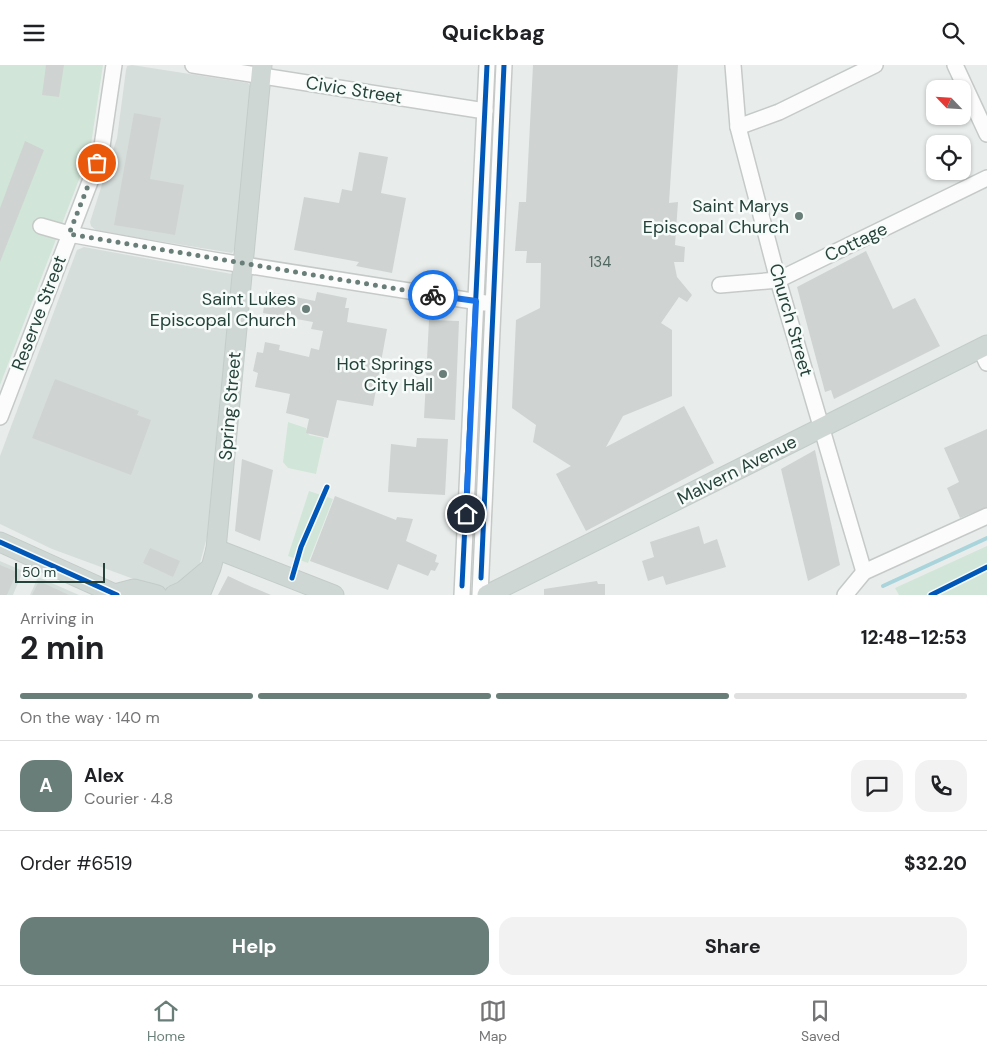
<!DOCTYPE html>
<html lang="en">
<head>
<meta charset="utf-8">
<style>
  :root { --surface:#fff; --page:#f2f2f2; --text:#202124; --muted:#757577; --line:#e0e0e0; --accent:#697e78 }
  body { margin:0; font-family:"DM Sans",sans-serif; background:var(--page); color:var(--text); height:100vh; display:flex; flex-direction:column; font-size:19px; white-space:nowrap }
  * { box-sizing:border-box; margin:0 }
  p { font-size:16px; color:var(--muted) }
  .icon { flex:none; width:28px; height:28px; fill:none; stroke:currentColor; stroke-width:2; stroke-linecap:round; stroke-linejoin:round }
  .map { position:relative; height:530px; overflow:hidden }
  .details { display:flex; flex-direction:column; background:var(--surface); flex:1 }
  .details>* { flex:none }
  .needle { width:32px; rotate:295deg }
  .fabs { position:absolute; left:926px; top:15px; display:grid; gap:10px }
  .fabs a { display:grid; place-items:center; width:45px; height:45px; border-radius:10px; background:var(--surface); box-shadow:0 1px 4px #0004; font-size:25px }
  .scale { position:absolute; left:15px; bottom:12px; width:90px; box-sizing:border-box; padding-left:5px; border:2px solid #24423a; border-top:0; font-size:14px; line-height:18px; white-space:nowrap; color:#24423a; -webkit-text-stroke:4px #f7fbf9; paint-order:stroke }
  .pin { position:absolute; display:grid; place-items:center; width:42px; height:42px; color:#fff; margin:-21px; border:2px solid #fff; border-radius:50%; box-shadow:0 1px 5px #0007 }
  .courier { position:absolute; display:grid; place-items:center; width:50px; height:50px; margin:-25px; border:4px solid #1a73e8; border-radius:50%; background:#fff; color:#222; box-shadow:0 1px 6px #0007 }
  .headline em { font-style:normal; font-weight:700 }
  .headline div { display:flex; flex-direction:column-reverse }
  .headline { display:flex; align-items:center; justify-content:space-between; height:85px; padding:0 20px }
  h1 { font-size:32px; font-weight:700; line-height:38px }
  .bar { display:grid; grid-template-columns:repeat(4,1fr); gap:8px 5px; align-content:center; height:60px; padding:0 20px }
  .bar i { height:6px; border-radius:4px; background:var(--line) }
  .bar .current { background:var(--accent) }
  .bar p { grid-column:span 4 }
  .line { display:flex; align-items:center; gap:12px; padding:0 20px; border-top:1px solid var(--line) }
  .line div { flex:1 }
  .round { display:grid; place-items:center; flex:none; width:52px; height:52px; border-radius:15px; background:var(--page) }
  .button { display:flex; gap:10px; margin-top:auto; padding:10px 20px }
  .button a { flex:1; height:58px; border-radius:15px; background:var(--accent); color:#fff; font-size:20px; font-weight:700; line-height:58px; text-align:center }
  .button a+a { background:var(--page); color:var(--text) }
  header { display:flex; justify-content:space-between; align-items:center; height:65px; padding:0 20px; background:var(--surface); font-size:22px; font-weight:700 }
  .dock { display:flex; justify-content:space-around; align-items:center; height:70px; border-top:1px solid var(--line); background:var(--surface); font-size:14px; color:var(--muted) }
  .dock a { display:grid; justify-items:center; gap:2px }
  .dock .current { color:var(--accent) }
  .map>svg:first-child { display:block }
  .built { fill:#d6dedb }
  .green { fill:#d1e6d8 }
  .lines { fill:none; stroke-linecap:round; stroke-linejoin:round }
  .stream { stroke:#a9d4db; stroke-width:4 }
  .building { fill:#cfd4d2 }
  .minor-casing { stroke:#c5cac8; stroke-width:18 }
  .major-casing { stroke:#c3ccc9; stroke-width:21 }
  .minor { stroke:#fcfcfc; stroke-width:15 }
  .major { stroke:#cfd7d5; stroke-width:19 }
  .cycleway-casing { stroke:#f7fbf9; stroke-width:8 }
  .cycleway { stroke:#0057b8; stroke-width:5 }
  .done { stroke:#697e78; stroke-width:5; stroke-dasharray:0 9 }
  .route { stroke:#1a73e8; stroke-width:6 }
  .poi-dot { fill:#697e78; stroke:#f7fbf9; stroke-width:2 }
  .labels { text-anchor:middle; dominant-baseline:central; stroke-width:5; stroke-linejoin:round; paint-order:stroke }
  .number-label { font-size:15px; fill:#506761 }
  .street-label { font-size:18px; fill:#24423a; stroke:#f7fbf9 }
  .poi-label { font-size:18px; fill:#24423a; stroke:#f7fbf9; text-anchor:end }
</style>
</head>
<body>
<header><svg class="icon" aria-label="menu" viewBox="0 0 24 24"><path d="M4 6h16M4 12h16M4 18h16"/></svg>Quickbag<svg class="icon" aria-label="search" viewBox="0 0 24 24"><circle cx="10" cy="10" r="6"/><path d="M15 15l6 6"/></svg></header>
<div class="map">
<svg width="987" height="530" viewBox="0 0 987 530">
  <rect width="100%" height="100%" fill="#e8edeb"/>
  <!-- built -->
  <g class="built">
    <path d="M132 0 248 18 250 21 235 183 232 188 97 166 91 161 90 157 117 73 126 5 127 1Z"/>
    <path d="M84 182 232 209 207 472 200 498 192 513 169 527 52 484 0 459V391L77 185Z"/>
    <path d="M0 496 23 506 13 530H0Z"/>
    <path d="M38 512 79 530H30Z"/>
  </g>
  <!-- green -->
  <g class="green">
    <path d="M0 0H103L90 86 0 320Z"/>
    <path d="M288 357 306 363 309 370 324 373 316 409 288 403 283 397Z"/>
    <path d="M309 426 333 434 308 498 288 491Z"/>
    <path d="M987 481V530H899L895 523Z"/>
  </g>
  <g class="lines">
    <!-- stream -->
    <path class="stream" d="M883 521 987 473"/>
  </g>
  <!-- building -->
  <g class="building">
    <path d="M46 0H64L59 32 42 30Z"/>
    <path d="M533 0H678L669 138 678 137 675 180 685 182 684 197H674L677 212 692 230 687 237 679 232 661 258 672 265V331L623 351 606 382 684 341 714 398 586 466 556 409 571 401 533 377 536 360 512 343 516 255 540 243 541 198H526L527 186H515L519 137H526Z"/>
    <path d="M134 48 161 53 150 114 184 120 175 170 114 160Z"/>
    <path d="M25 76 44 85 0 197V143Z"/>
    <path d="M359 87 388 92 381 128 406 133 392 208 356 201 359 197 294 185 304 132 339 138 342 124 352 126Z"/>
    <path d="M866 186 893 244 915 233 940 281 834 334 831 325 825 327 797 222Z"/>
    <path d="M266 226 315 236 317 227 347 233 345 243H349L347 257 387 264 373 341 337 335 328 373 306 368 309 354 286 348 290 329 255 322 258 308 253 306 257 287 263 288 265 277 280 280 279 285 309 292 311 283 319 285 323 266 311 264 313 257 263 248Z"/>
    <path d="M429 255 459 256 455 355 424 353Z"/>
    <path d="M55 314 139 346 137 350 151 355 131 410 32 373Z"/>
    <path d="M987 364V442L960 453 947 423 959 417 944 383Z"/>
    <path d="M417 373 448 374 445 430 388 427 391 379 416 382Z"/>
    <path d="M815 385 840 500 808 516 781 404Z"/>
    <path d="M242 394 273 405 260 476 235 466Z"/>
    <path d="M335 431 396 455 397 452 413 454 406 476 437 490 435 497 439 498 435 506 431 505 428 511 398 499 388 525 310 496Z"/>
    <path d="M699 461 704 479 717 474 726 502 666 520 663 511 648 516 642 496 654 492 650 477Z"/>
    <path d="M150 483 180 496 173 512 143 498Z"/>
    <path d="M0 500 17 507 7 530H0Z"/>
    <path d="M228 511 245 519 271 530H218Z"/>
    <path d="M39 516 69 530H32Z"/>
    <path d="M597 516 598 519H605V530H544V524Z"/>
  </g>
  <g class="lines">
    <!-- minor casing -->
    <g class="minor-casing">
      <g id="minor">
        <path d="M193 0 485 46"/>
        <path d="M733 0 738 62 778 215 864 507"/>
        <path d="M955 0 987 69"/>
        <path d="M738 62 779 47 875 0"/>
        <path d="M41 161 69 169 213 195 485 238"/>
        <path d="M720 220 778 215 987 113"/>
        <path d="M980 283 987 298"/>
        <path d="M0 352 101 88 114 0"/>
        <path d="M462 530 487 0"/>
        <path d="M480 530 504 0"/>
        <path d="M845 530 864 507 987 451"/>
      </g>
    </g>
    <!-- major casing -->
    <g class="major-casing">
      <g id="major">
        <path d="M0 477 117 530"/>
        <path d="M216 484 334 530"/>
        <path d="M115 529 134 524 157 530"/>
        <path d="M174 530 183 526 208 505"/>
        <path d="M200 530 211 503 216 484 262 0"/>
        <path d="M487 530 987 280"/>
      </g>
    </g>
    <!-- minor -->
    <use href="#minor" class="minor"/>
    <!-- major -->
    <use href="#major" class="major"/>
    <!-- cycleway casing -->
    <g class="cycleway-casing">
      <g id="cycleway">
        <path d="M0 477 117 530"/>
        <path d="M292 513 301 482 327 422"/>
        <path d="M481 513 504 0"/>
        <path d="M462 521 487 0"/>
        <path d="M931 530 987 502"/>
      </g>
    </g>
    <!-- cycleway -->
    <use href="#cycleway" class="cycleway"/>
  </g>
  <g class="lines">
    <!-- done -->
    <path class="done" d="M97 98 69 169 433 230"/>
    <!-- route -->
    <path class="route" d="M433 230 476 236 466 449"/>
  </g>
  <!-- markers -->
  <g class="poi-dot">
    <circle cx="799" cy="151" r="5"/>
    <circle cx="306" cy="244" r="5"/>
    <circle cx="443" cy="309" r="5"/>
  </g>
  <g class="labels">
    <!-- number labels -->
    <g class="number-label">
      <text x="600" y="197">134</text>
    </g>
    <!-- street labels -->
    <g class="street-label">
      <text transform="translate(354 25) rotate(9)">Civic Street</text>
      <text transform="translate(856 177) rotate(-26)">Cottage</text>
      <text transform="translate(39 248) rotate(-69)">Reserve Street</text>
      <text transform="translate(791 255) rotate(74)">Church Street</text>
      <text transform="translate(230 341) rotate(-85)">Spring Street</text>
      <text transform="translate(737 405) rotate(-27)">Malvern Avenue</text>
    </g>
    <!-- poi labels -->
    <g class="poi-label">
      <text x="789" y="141">Saint Marys<tspan x="789" dy="21">Episcopal Church</tspan></text>
      <text x="296" y="234">Saint Lukes<tspan x="296" dy="21">Episcopal Church</tspan></text>
      <text x="433" y="299">Hot Springs<tspan x="433" dy="21">City Hall</tspan></text>
    </g>
  </g>
</svg>
<div class="fabs">
<a><svg class="needle" viewBox="-14 -14 28 28"><path d="M0-13l5 13h-10z" fill="#e53935"/><path d="M0 13l5-13h-10z" fill="#757577"/></svg></a>
<a><svg class="icon" aria-label="locate" viewBox="0 0 24 24"><circle cx="12" cy="12" r="6"/><path d="M12 2v4M12 18v4M2 12h4M18 12h4"/></svg></a>
</div>
<div class="scale">50 m</div>
<div class="pin" style="left:97px;top:98px;background:#ea580c"><svg class="icon" aria-label="bag" viewBox="0 0 24 24"><path d="M5 8h14l-1 12H6zM9 8a3 3 0 0 1 6 0"/></svg></div>
<div class="pin" style="left:466px;top:449px;background:#1f2937"><svg class="icon" aria-label="home" viewBox="0 0 24 24"><path d="M3 11l9-7 9 7M6 9v11h12V9"/></svg></div>
<div class="courier" style="left:433px;top:230px"><svg class="icon" aria-label="bike" viewBox="0 0 24 24"><circle cx="6" cy="16" r="4"/><circle cx="18" cy="16" r="4"/><path d="M6 16l4-8h5l3 8M10 8l3 8H6M13 5h3"/></svg></div>
</div>
<section class="details">
<div class="headline"><div><h1>2 min</h1><p>Arriving in</p></div><em>12:48–12:53</em></div>
<div class="bar"><i class="current"></i><i class="current"></i><i class="current"></i><i></i><p>On the way · 140 m</p></div>
<div class="line" style="height:90px"><b class="round" style="background:var(--accent);color:#fff">A</b><div><b>Alex</b><p>Courier · 4.8</p></div><a class="round"><svg class="icon" aria-label="chat" viewBox="0 0 24 24"><path d="M4 5h16v11H9l-5 4z"/></svg></a><a class="round"><svg class="icon" aria-label="phone" viewBox="0 0 24 24"><path d="M5 4h4l2 5-3 2q2 4 5 5l2-3 5 2v4C11 20 4 13 5 4z"/></svg></a></div>
<div class="line" style="height:65px"><div>Order #6519</div><b>$32.20</b></div>
<div class="button"><a>Help</a><a>Share</a></div>
</section>
<nav class="dock">
<a class="current"><svg class="icon" aria-label="home" viewBox="0 0 24 24"><path d="M3 11l9-7 9 7M6 9v11h12V9"/></svg>Home</a>
<a><svg class="icon" aria-label="map" viewBox="0 0 24 24"><path d="M3 6l6-2 6 2 6-2v14l-6 2-6-2-6 2zM9 4v14M15 6v14"/></svg>Map</a>
<a><svg class="icon" aria-label="saved" viewBox="0 0 24 24"><path d="M7 4h10v16l-5-4-5 4z"/></svg>Saved</a>
</nav>
</body>
</html>
